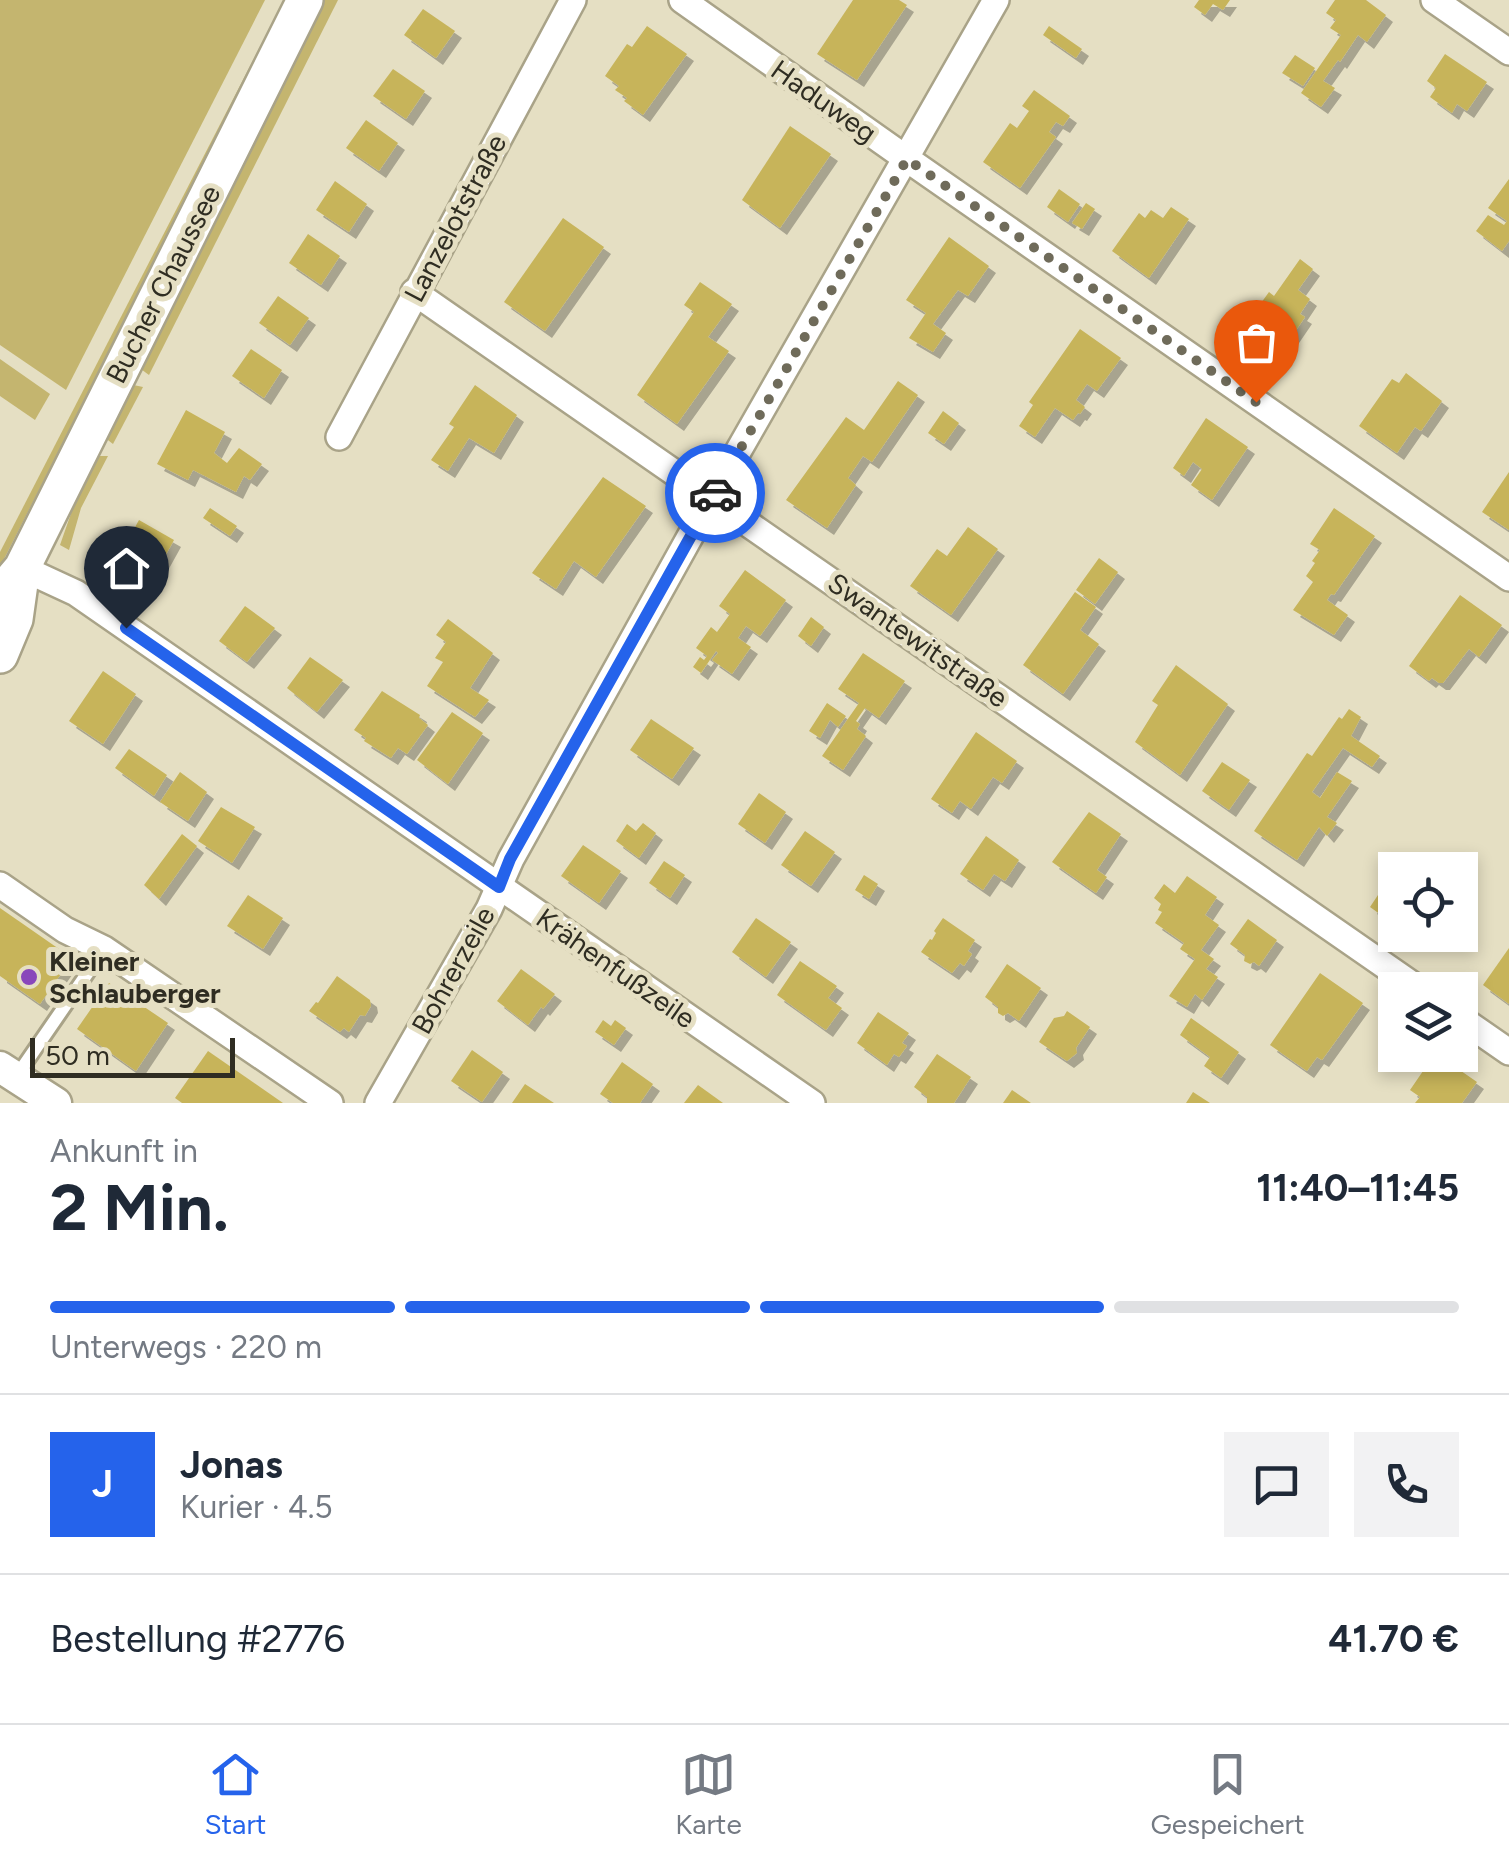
<!DOCTYPE html>
<html lang="de">
<head>
<meta charset="utf-8">
<style>
  :root { --surface:#fff; --page:#f2f2f3; --text:#1f2937; --muted:#747a83; --line:#e0e1e3; --accent:#2563eb }
  body { margin:0; font-family:Figtree,sans-serif; background:var(--page); color:var(--text); height:100vh; display:flex; flex-direction:column; font-size:38px; white-space:nowrap }
  * { box-sizing:border-box; margin:0 }
  p { font-size:32px; color:var(--muted) }
  .icon { flex:none; width:55px; height:55px; fill:none; stroke:currentColor; stroke-width:2; stroke-linecap:round; stroke-linejoin:round }
  .map { position:relative; height:1103px; overflow:hidden }
  .sheet { display:flex; flex-direction:column; background:var(--surface); flex:1 }
  .sheet>* { flex:none }
  .controls { position:absolute; left:1378px; top:852px; display:grid; gap:20px }
  .controls a { display:grid; place-items:center; width:100px; height:100px; border-radius:0px; background:var(--surface); box-shadow:0 5px 15px #0003; font-size:50px }
  .scale { position:absolute; left:30px; bottom:25px; width:205px; box-sizing:border-box; padding-left:10px; border:5px solid #2f2d22; border-top:0; font-size:28px; line-height:35px; white-space:nowrap; color:#2f2d22; -webkit-text-stroke:8px #e5dfc3; paint-order:stroke }
  .pin { position:absolute; display:grid; place-items:center; width:85px; height:85px; color:#fff; margin:-102px -42px; border-radius:50% 50% 50% 0; rotate:-45deg; box-shadow:0 0 10px #0007 }
  .pin .icon { rotate:45deg }
  .courier { position:absolute; display:grid; place-items:center; width:100px; height:100px; margin:-50px; border:8px solid #2563eb; border-radius:50%; background:#fff; color:#222; box-shadow:0 2px 12px #0007 }
  .summary em { font-style:normal; font-weight:700 }
  .summary div { display:flex; flex-direction:column-reverse }
  .summary { display:flex; align-items:center; justify-content:space-between; height:170px; padding:0 50px }
  h1 { font-size:65px; font-weight:700; line-height:75px }
  .bar { display:grid; grid-template-columns:repeat(4,1fr); gap:15px 10px; align-content:center; height:120px; padding:0 50px }
  .bar i { height:12px; border-radius:8px; background:var(--line) }
  .bar .selected { background:var(--accent) }
  .bar p { grid-column:span 4 }
  .line { display:flex; align-items:center; gap:25px; padding:0 50px; border-top:2px solid var(--line) }
  .line div { flex:1 }
  .round { display:grid; place-items:center; flex:none; width:105px; height:105px; border-radius:0px; background:var(--page) }
  .tabs { display:flex; justify-content:space-around; align-items:center; height:140px; border-top:2px solid var(--line); background:var(--surface); font-size:28px; color:var(--muted) }
  .tabs a { display:grid; justify-items:center; gap:5px }
  .tabs .selected { color:var(--accent) }
  .map>svg:first-child { display:block }
  .green { fill:#c4b56f }
  .building { fill:#c7b45a; filter:url(#shadow) }
  .lines { fill:none; stroke-linecap:round; stroke-linejoin:round }
  .service-casing { stroke:#a9a388; stroke-width:18 }
  .minor-casing { stroke:#a9a388; stroke-width:30 }
  .tertiary-casing { stroke:#a9a388; stroke-width:35 }
  .secondary-casing { stroke:#a9a388; stroke-width:40 }
  .service { stroke:#fff; stroke-width:12 }
  .minor { stroke:#fff; stroke-width:25 }
  .tertiary { stroke:#fff; stroke-width:30 }
  .secondary { stroke:#fff; stroke-width:35 }
  .done { stroke:#6f6b5a; stroke-width:10; stroke-dasharray:0 18 }
  .route { stroke:#2563eb; stroke-width:12 }
  .poi-dot { fill:#8947bb; stroke:#e5dfc3; stroke-width:4 }
  .labels { text-anchor:middle; dominant-baseline:central; stroke-width:10; stroke-linejoin:round; paint-order:stroke }
  .street-label { font-size:28px; fill:#2f2d22; stroke:#e5dfc3 }
  .poi-label { font-size:28px; font-weight:bold; fill:#2f2d22; stroke:#e5dfc3; text-anchor:start }
</style>
</head>
<body>
<div class="map">
<svg width="1509" height="1103" viewBox="0 0 1509 1103">
  <defs>
    <filter id="shadow"><feDropShadow dx="7" dy="7" stdDeviation="0" flood-color="#0004"/></filter>
  </defs>
  <rect width="100%" height="100%" fill="#e5dfc3"/>
  <!-- green -->
  <g class="green">
    <path d="M0 0H265L66 390 0 345Z"/>
    <path d="M284 0H288L0 567V552Z"/>
    <path d="M319 0H338L149 375 134 364Z"/>
    <path d="M0 359 50 394 35 420 0 396Z"/>
    <path d="M124 383 143 387 113 444 100 434Z"/>
    <path d="M91 456H108L81 508 69 550 60 545Z"/>
  </g>
  <!-- building -->
  <g class="building">
    <path d="M853 0H899L907 5 857 80 817 54Z"/>
    <path d="M1199 0H1230L1223 10 1213 4 1205 15 1194 7Z"/>
    <path d="M1335 0H1366L1386 15 1367 42 1358 35 1340 62 1338 60 1323 81 1335 88 1321 107 1301 93 1341 35 1330 28 1336 20 1326 13Z"/>
    <path d="M423 9 455 31 436 58 404 35Z"/>
    <path d="M647 26 687 54 643 115 624 101 627 98 615 90 619 86 605 76 627 44 632 47Z"/>
    <path d="M1049 26 1082 49 1076 58 1043 35Z"/>
    <path d="M1445 54 1487 82 1467 111 1457 104 1452 113 1430 97 1436 88 1427 81Z"/>
    <path d="M1295 55 1315 68 1303 86 1282 73Z"/>
    <path d="M393 69 425 91 406 119 373 96Z"/>
    <path d="M1034 90 1070 116 1063 126 1056 122 1049 132 1056 137 1020 188 983 162 1010 123 1017 128 1029 111 1022 106Z"/>
    <path d="M366 120 398 143 379 171 346 148Z"/>
    <path d="M790 126 831 154 780 228 742 200Z"/>
    <path d="M1509 179V241L1502 251 1476 231 1488 215 1504 225 1507 221 1488 208Z"/>
    <path d="M335 181 367 204 349 232 316 210Z"/>
    <path d="M1059 189 1080 204 1068 222 1047 207Z"/>
    <path d="M1086 203 1095 209 1082 229 1072 223Z"/>
    <path d="M1171 207 1189 219 1149 278 1112 251 1139 213 1145 218 1151 210 1163 218Z"/>
    <path d="M563 218 604 247 545 331 504 302Z"/>
    <path d="M308 234 340 256 321 285 289 263Z"/>
    <path d="M949 237 989 266 968 296 958 290 933 324 946 333 933 352 909 338 926 313 906 300Z"/>
    <path d="M1300 259 1313 269 1298 290 1310 299 1300 314 1305 317 1273 364 1235 339 1269 292 1274 296Z"/>
    <path d="M700 282 732 304 708 337 729 351 677 424 637 395 694 312 684 305Z"/>
    <path d="M278 296 309 318 290 345 259 323Z"/>
    <path d="M1080 329 1121 358 1097 391 1087 384 1076 400 1085 407 1080 414 1078 413 1073 420 1055 408 1035 437 1019 426 1033 405 1029 402Z"/>
    <path d="M251 349 282 370 264 398 232 376Z"/>
    <path d="M1406 373 1442 401 1421 431 1415 427 1397 453 1359 426 1392 379 1399 383Z"/>
    <path d="M898 381 918 395 872 462 863 456 848 478 856 485 827 528 786 500 846 417 864 430Z"/>
    <path d="M475 385 517 415 494 453 469 438 448 471 431 460 454 427 449 424Z"/>
    <path d="M186 410 225 432 214 453 227 463 239 448 262 464 250 480 244 476 236 492 193 470 188 480 157 464Z"/>
    <path d="M943 411 959 423 944 444 928 433Z"/>
    <path d="M1206 418 1248 447 1212 500 1191 485 1202 469 1193 462 1184 476 1173 468Z"/>
    <path d="M1509 472V530L1482 512Z"/>
    <path d="M603 477 646 506 596 577 574 561 556 589 532 573Z"/>
    <path d="M210 508 237 526 230 536 203 518Z"/>
    <path d="M1334 508 1375 536 1334 595 1331 594 1327 600 1348 615 1334 635 1293 610 1313 582 1306 576 1315 563 1312 561 1320 550 1310 544Z"/>
    <path d="M139 520 174 540 154 576 119 556Z"/>
    <path d="M968 527 998 549 951 615 910 586 937 549 947 556Z"/>
    <path d="M1099 558 1118 572 1095 604 1076 590Z"/>
    <path d="M745 570 786 600 760 636 746 626 738 638 751 647 732 674 712 660 718 653 716 651 701 673 693 667 700 657 704 660 707 656 696 648 711 627 717 632 730 614 719 606Z"/>
    <path d="M1075 592 1096 607 1080 630 1099 644 1063 694 1023 665Z"/>
    <path d="M1460 595 1502 625 1479 657 1469 649 1443 683H1439L1432 678 1429 681 1409 666Z"/>
    <path d="M245 606 275 628 247 662 219 641Z"/>
    <path d="M811 617 824 627 811 646 798 636Z"/>
    <path d="M448 619 493 653 470 688 489 700 475 717 427 686 443 662 435 658 446 642 436 635Z"/>
    <path d="M863 653 905 681 879 718 865 708 856 721 860 724 857 729 866 736 843 770 822 756 859 703 838 689Z"/>
    <path d="M310 657 343 680 317 712 287 688Z"/>
    <path d="M1176 665 1228 704 1180 775 1135 742 1158 705 1152 701Z"/>
    <path d="M103 671 136 694 103 744 69 721Z"/>
    <path d="M382 691 420 715 419 718 428 725 407 754 398 748 391 758 364 741 366 738 354 730Z"/>
    <path d="M827 703 846 716 838 727 830 720 820 738 809 731Z"/>
    <path d="M1349 709 1361 717 1351 736 1380 756 1372 767 1343 748 1312 792 1320 798 1337 772 1352 781 1327 817 1337 823 1327 836 1319 827 1297 860 1254 831 1307 753 1312 756 1339 717 1342 719Z"/>
    <path d="M452 712 483 733 448 784 417 760Z"/>
    <path d="M651 719 694 748 672 779 630 750Z"/>
    <path d="M976 732 1017 761 1002 783 993 777 971 809 960 801 952 813 931 799Z"/>
    <path d="M129 749 167 775 154 796 115 768Z"/>
    <path d="M1222 762 1250 780 1229 810 1202 791Z"/>
    <path d="M180 772 207 792 188 821 160 802Z"/>
    <path d="M759 793 786 812 765 843 738 824Z"/>
    <path d="M221 807 255 827 232 863 198 841Z"/>
    <path d="M1089 812 1121 834 1097 870 1107 877 1096 893 1052 862Z"/>
    <path d="M643 823 656 833 639 858 616 841 627 824 636 831Z"/>
    <path d="M805 831 835 852 811 886 781 865Z"/>
    <path d="M182 834 197 846 159 899 144 885Z"/>
    <path d="M986 836 1019 860 1005 881 994 874 983 890 960 874Z"/>
    <path d="M583 845 621 871 599 903 561 876Z"/>
    <path d="M1434 859 1445 866 1442 870H1410L1417 861 1427 868Z"/>
    <path d="M664 861 685 875 670 898 649 883Z"/>
    <path d="M864 875 878 884 869 899 855 890Z"/>
    <path d="M1187 876 1217 897 1205 915 1219 925 1201 950 1214 959 1206 969 1218 977 1202 1000 1195 994 1187 1007 1169 996 1195 959 1180 949 1184 943 1155 923 1162 912 1158 910 1161 904 1154 898 1164 884 1175 893Z"/>
    <path d="M1384 886 1395 894V925L1370 907Z"/>
    <path d="M248 895 283 918 263 949 227 926Z"/>
    <path d="M0 908 72 958 40 1004 0 976Z"/>
    <path d="M756 918 791 942 766 977 732 952Z"/>
    <path d="M943 918 975 940 968 951 972 954 964 966 960 963 952 973 921 952 930 939 932 940 936 933 934 931Z"/>
    <path d="M1248 919 1277 940 1259 966 1254 962 1250 964 1244 961 1245 955 1230 944Z"/>
    <path d="M1509 948V1004L1483 985Z"/>
    <path d="M800 961 837 986 828 998 842 1008 826 1030 777 995Z"/>
    <path d="M1007 964 1041 988 1019 1021 1008 1013 1003 1016 998 1013V1007L985 997Z"/>
    <path d="M521 969 555 994 543 1009 541 1007 528 1025 497 1001Z"/>
    <path d="M1320 973 1363 1003 1322 1060 1317 1057 1307 1071 1270 1045Z"/>
    <path d="M337 976 370 1000 371 1006 365 1016 360 1015 349 1032 344 1028 340 1032 309 1011 316 1002 318 1003Z"/>
    <path d="M109 983 168 1023 136 1071 77 1029Z"/>
    <path d="M1067 1011 1090 1027 1076 1048 1077 1053 1067 1061 1039 1042 1054 1018 1064 1016Z"/>
    <path d="M878 1012 909 1033 902 1043 907 1046 899 1057 894 1054 887 1065 857 1043Z"/>
    <path d="M1191 1018 1239 1052 1221 1078 1204 1066 1210 1057 1180 1035Z"/>
    <path d="M603 1020 611 1026 615 1020 626 1028 614 1045 595 1032Z"/>
    <path d="M472 1050 503 1072 482 1102 451 1081Z"/>
    <path d="M208 1051 283 1103H182L175 1098Z"/>
    <path d="M937 1054 971 1077 954 1103H927V1097L914 1087Z"/>
    <path d="M1434 1055H1438L1477 1082 1462 1103H1415L1420 1097 1410 1090Z"/>
    <path d="M622 1062 653 1084 640 1103H613L600 1094Z"/>
    <path d="M525 1084 554 1103H512Z"/>
    <path d="M698 1085 723 1103H684Z"/>
    <path d="M1012 1090 1031 1103H1003Z"/>
    <path d="M1193 1092 1210 1103H1186Z"/>
  </g>
  <g class="lines">
    <!-- service casing -->
    <g class="service-casing">
      <path id="service" d="M16 1077 104 949"/>
    </g>
    <!-- minor casing -->
    <g class="minor-casing">
      <g id="minor">
        <path d="M682 0 907 159 1509 578"/>
        <path d="M1434 0 1509 52"/>
        <path d="M414 292 1420 990"/>
        <path d="M339 437 573 0"/>
        <path d="M22 568 76 593 812 1103"/>
        <path d="M0 885 65 930 104 949 330 1103"/>
        <path d="M1460 1018 1509 1052"/>
        <path d="M378 1103 489 909 511 859 712 497 996 0"/>
      </g>
    </g>
    <!-- tertiary casing -->
    <g class="tertiary-casing">
      <path id="tertiary" d="M0 1067 56 1103"/>
    </g>
    <!-- secondary casing -->
    <g class="secondary-casing">
      <g id="secondary">
        <path d="M0 594 22 568 305 0"/>
        <path d="M0 655 15 619 22 569"/>
      </g>
    </g>
    <!-- service -->
    <use href="#service" class="service"/>
    <!-- minor -->
    <use href="#minor" class="minor"/>
    <!-- tertiary -->
    <use href="#tertiary" class="tertiary"/>
    <!-- secondary -->
    <use href="#secondary" class="secondary"/>
  </g>
  <g class="lines">
    <!-- done -->
    <path class="done" d="M715 493 907 159 1256 402"/>
    <!-- route -->
    <path class="route" d="M126 628 499 887 510 859 715 493"/>
  </g>
  <!-- markers -->
  <circle class="poi-dot" cx="29" cy="977" r="10"/>
  <g class="labels">
    <!-- street labels -->
    <g class="street-label">
      <text transform="translate(824 101) rotate(35)">Haduweg</text>
      <text transform="translate(455 218) rotate(-62)">Lanzelotstraße</text>
      <text transform="translate(163 284) rotate(-63)">Bucher Chaussee</text>
      <text transform="translate(918 640) rotate(35)">Swantewitstraße</text>
      <text transform="translate(616 968) rotate(35)">Krähenfußzeile</text>
      <text transform="translate(453 970) rotate(-61)">Bohrerzeile</text>
    </g>
    <!-- poi labels -->
    <g class="poi-label">
      <text x="49" y="961">Kleiner<tspan x="49" dy="32">Schlauberger</tspan></text>
    </g>
  </g>
</svg>
<div class="controls">
<a><svg class="icon" aria-label="locate" viewBox="0 0 24 24"><circle cx="12" cy="12" r="6"/><path d="M12 2v4M12 18v4M2 12h4M18 12h4"/></svg></a>
<a><svg class="icon" aria-label="layers" viewBox="0 0 24 24"><path d="M12 4l9 5-9 5-9-5zM3 14l9 5 9-5"/></svg></a>
</div>
<div class="scale">50 m</div>
<div class="pin" style="left:1256px;top:402px;background:#ea580c"><svg class="icon" aria-label="bag" viewBox="0 0 24 24"><path d="M5 8h14l-1 12H6zM9 8a3 3 0 0 1 6 0"/></svg></div>
<div class="pin" style="left:126px;top:628px;background:#1f2937"><svg class="icon" aria-label="home" viewBox="0 0 24 24"><path d="M3 11l9-7 9 7M6 9v11h12V9"/></svg></div>
<div class="courier" style="left:715px;top:493px"><svg class="icon" aria-label="car" viewBox="0 0 24 24"><path d="M5 17H2v-5l4-1 3-4h7l3 4 3 1v5h-3M9 17h6M6 11h13"/><circle cx="7" cy="17" r="2"/><circle cx="17" cy="17" r="2"/></svg></div>
</div>
<section class="sheet">
<div class="summary"><div><h1>2 Min.</h1><p>Ankunft in</p></div><em>11:40–11:45</em></div>
<div class="bar"><i class="selected"></i><i class="selected"></i><i class="selected"></i><i></i><p>Unterwegs · 220 m</p></div>
<div class="line" style="height:180px"><b class="round" style="background:var(--accent);color:#fff">J</b><div><b>Jonas</b><p>Kurier · 4.5</p></div><a class="round"><svg class="icon" aria-label="chat" viewBox="0 0 24 24"><path d="M4 5h16v11H9l-5 4z"/></svg></a><a class="round"><svg class="icon" aria-label="phone" viewBox="0 0 24 24"><path d="M5 4h4l2 5-3 2q2 4 5 5l2-3 5 2v4C11 20 4 13 5 4z"/></svg></a></div>
<div class="line" style="height:130px"><div>Bestellung #2776</div><b>41.70 €</b></div>
</section>
<nav class="tabs">
<a class="selected"><svg class="icon" aria-label="home" viewBox="0 0 24 24"><path d="M3 11l9-7 9 7M6 9v11h12V9"/></svg>Start</a>
<a><svg class="icon" aria-label="map" viewBox="0 0 24 24"><path d="M3 6l6-2 6 2 6-2v14l-6 2-6-2-6 2zM9 4v14M15 6v14"/></svg>Karte</a>
<a><svg class="icon" aria-label="saved" viewBox="0 0 24 24"><path d="M7 4h10v16l-5-4-5 4z"/></svg>Gespeichert</a>
</nav>
</body>
</html>
